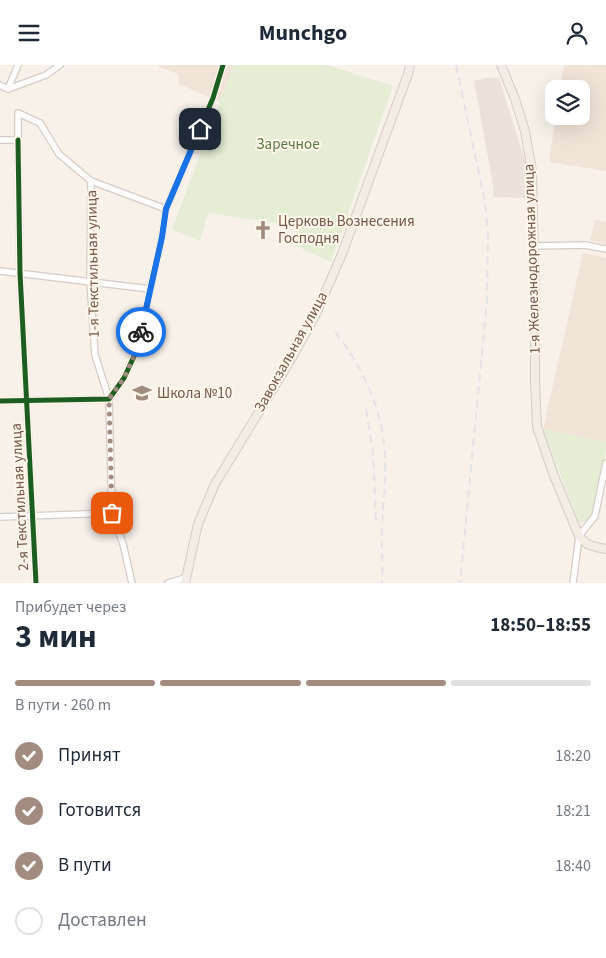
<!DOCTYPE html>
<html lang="ru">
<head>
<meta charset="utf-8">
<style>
  :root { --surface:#fff; --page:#f6f6f7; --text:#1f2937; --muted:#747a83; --line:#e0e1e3; --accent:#a28c82 }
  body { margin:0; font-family:"Source Sans 3",sans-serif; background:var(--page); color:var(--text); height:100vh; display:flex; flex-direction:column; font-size:19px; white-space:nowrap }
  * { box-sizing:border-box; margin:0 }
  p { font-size:16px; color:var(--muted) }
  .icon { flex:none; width:28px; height:28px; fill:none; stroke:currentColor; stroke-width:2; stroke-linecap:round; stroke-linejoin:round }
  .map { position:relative; height:518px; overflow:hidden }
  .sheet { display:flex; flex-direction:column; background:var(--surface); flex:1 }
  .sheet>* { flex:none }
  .buttons { position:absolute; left:545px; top:15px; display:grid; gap:10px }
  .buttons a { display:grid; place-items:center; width:45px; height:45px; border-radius:10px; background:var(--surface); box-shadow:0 5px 20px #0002; font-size:25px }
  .pin { position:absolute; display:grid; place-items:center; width:42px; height:42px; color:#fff; margin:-21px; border-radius:10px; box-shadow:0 2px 8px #0006 }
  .courier { position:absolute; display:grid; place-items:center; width:50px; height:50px; margin:-25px; border:4px solid #1a73e8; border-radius:50%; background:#fff; color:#222; box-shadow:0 1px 6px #0007 }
  .summary em { font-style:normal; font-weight:700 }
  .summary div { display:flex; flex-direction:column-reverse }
  .summary { display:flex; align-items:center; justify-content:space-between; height:85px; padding:0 15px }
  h1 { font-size:32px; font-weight:700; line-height:38px }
  .bar { display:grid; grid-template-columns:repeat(4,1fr); gap:8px 5px; align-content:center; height:60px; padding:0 15px }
  .bar i { height:6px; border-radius:4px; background:var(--line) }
  .bar .selected { background:var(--accent) }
  .bar p { grid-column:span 4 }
  ol { padding:0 15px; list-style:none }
  li { display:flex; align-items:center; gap:15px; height:55px }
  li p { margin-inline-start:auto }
  li .icon { padding:5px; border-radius:50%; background:var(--accent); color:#fff; stroke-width:4 }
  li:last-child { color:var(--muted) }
  li i { width:28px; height:28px; border:2px solid var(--line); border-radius:50% }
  header { display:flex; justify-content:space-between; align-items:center; height:65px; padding:0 15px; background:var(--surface); font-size:22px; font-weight:700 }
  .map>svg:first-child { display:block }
  .residential { fill:#f0e3d8 }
  .industrial { fill:#eae1db }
  .green { fill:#e5edd5 }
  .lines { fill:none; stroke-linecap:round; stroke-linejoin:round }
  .minor-casing { stroke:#d6ccc7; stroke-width:8 }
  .major-casing { stroke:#d5cbc6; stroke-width:10 }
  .minor { stroke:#fefdfc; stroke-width:5.5 }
  .major { stroke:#f2ece5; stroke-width:8 }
  .rail { stroke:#e4e2e5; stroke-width:2; stroke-dasharray:8 5; stroke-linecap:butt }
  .cycleway-casing { stroke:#fff6ec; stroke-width:8 }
  .cycleway { stroke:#1b5e20; stroke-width:5 }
  .done { stroke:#a28c82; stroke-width:5; stroke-dasharray:0 9 }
  .route { stroke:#1a73e8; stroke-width:6 }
  .labels { text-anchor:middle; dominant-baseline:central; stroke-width:4; stroke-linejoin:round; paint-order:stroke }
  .park-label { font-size:15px; fill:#587b42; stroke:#fff6ec }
  .poi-label { font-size:15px; fill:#75564a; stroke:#fff6ec; text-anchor:start }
  .street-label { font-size:15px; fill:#75564a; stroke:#fff6ec }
</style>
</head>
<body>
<header><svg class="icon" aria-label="menu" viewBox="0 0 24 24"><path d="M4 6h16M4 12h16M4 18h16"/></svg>Munchgo<svg class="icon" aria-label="person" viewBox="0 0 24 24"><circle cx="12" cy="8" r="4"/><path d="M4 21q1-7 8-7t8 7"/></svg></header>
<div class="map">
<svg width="606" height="518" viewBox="0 0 606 518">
  <rect width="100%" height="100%" fill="#f7f1ea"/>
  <!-- residential -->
  <g class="residential">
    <path d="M159 0H234L220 37 179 19 178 9 159 2Z"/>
    <path d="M564 0H606V106L549 97 556 51H581V24H560Z"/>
    <path d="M595 155 606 157V179L590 175Z"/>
    <path d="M583 188 606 193V377L543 364Z"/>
  </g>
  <!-- industrial -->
  <path class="industrial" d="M487 13H499L527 102 528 133 494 132 492 114 474 16Z"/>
  <!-- green -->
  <g class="green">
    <path d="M234 0H327L393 21 331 197 294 180 298 161 208 148 200 176 172 164Z"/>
    <path d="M543 364 606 377V385L591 454 579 458Z"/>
  </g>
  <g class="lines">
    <!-- minor casing -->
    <g class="minor-casing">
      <g id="minor">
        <path d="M0 20 8 24 46 10 60 0"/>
        <path d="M8 24 18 0"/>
        <path d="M0 75H18V48L40 58 59 89 91 116 166 144"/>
        <path d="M18 75 20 208 36 518"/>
        <path d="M91 116 90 217 95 290 109 334 112 448 123 479 132 518"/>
        <path d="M534 181 585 180 606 184"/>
        <path d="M0 206 150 224"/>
        <path d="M0 336 109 334 124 313 136 287 162 172 166 144 213 33 223 0"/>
        <path d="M0 452 112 448"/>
        <path d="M168 518 185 513"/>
        <path d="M573 518 579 471 595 451 606 398"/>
      </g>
    </g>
    <!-- major casing -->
    <g class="major-casing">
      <g id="major">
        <path d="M501 0 515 34 525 66 532 106 535 240V316L537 362 554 411 579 471 587 479 596 482 606 484"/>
        <path d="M185 518 198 459 215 419 290 296 315 251 342 189 408 9 410 0"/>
      </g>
    </g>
    <!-- minor -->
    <use href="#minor" class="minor"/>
    <!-- major -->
    <use href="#major" class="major"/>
    <!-- rail -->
    <g class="rail">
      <path d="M456 0 485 137 488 168 487 236 460 518"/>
      <path d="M335 267C364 303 385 350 385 396 386 418 383 439 382 461 381 480 383 499 382 518"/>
      <path d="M366 344 373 387 376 456"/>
    </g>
    <!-- cycleway casing -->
    <g class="cycleway-casing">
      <g id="cycleway">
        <path d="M18 75 20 208 36 518"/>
        <path d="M0 336 109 334 124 313 136 287 162 172 166 144 213 33 223 0"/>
      </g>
    </g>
    <!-- cycleway -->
    <use href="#cycleway" class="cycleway"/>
  </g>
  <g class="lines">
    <!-- done -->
    <path class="done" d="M112 448 109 334 124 313 136 287 141 267"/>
    <!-- route -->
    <path class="route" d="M141 267 162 172 166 144 200 64"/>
  </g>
  <!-- icons -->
  <defs>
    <g id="church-bare" transform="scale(1.5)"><path d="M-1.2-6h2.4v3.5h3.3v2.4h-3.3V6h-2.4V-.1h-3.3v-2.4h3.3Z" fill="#a28c82" stroke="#fff6ec" stroke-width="2.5" paint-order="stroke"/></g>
    <g id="school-bare" transform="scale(1.5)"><path d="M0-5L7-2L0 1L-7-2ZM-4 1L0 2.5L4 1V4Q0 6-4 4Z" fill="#a28c82" stroke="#fff6ec" stroke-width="2.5" paint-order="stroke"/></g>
  </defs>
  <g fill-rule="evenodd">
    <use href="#church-bare" x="263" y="165"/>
    <use href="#school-bare" x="142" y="328"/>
  </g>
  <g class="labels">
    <!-- park labels -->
    <g class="park-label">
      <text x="288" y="79">Заречное</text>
    </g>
    <!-- poi labels -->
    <g class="poi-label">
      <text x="278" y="156">Церковь Вознесения<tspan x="278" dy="17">Господня</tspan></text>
      <text x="157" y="328">Школа №10</text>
    </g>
    <!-- street labels -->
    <g class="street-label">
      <text transform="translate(532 194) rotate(-92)">1-я Железнодорожная улица</text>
      <text transform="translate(93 199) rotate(-91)">1-я Текстильная улица</text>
      <text transform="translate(291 287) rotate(-61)">Завокзальная улица</text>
      <text transform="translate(20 432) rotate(-93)">2-я Текстильная улица</text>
    </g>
  </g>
</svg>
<div class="buttons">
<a><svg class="icon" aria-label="layers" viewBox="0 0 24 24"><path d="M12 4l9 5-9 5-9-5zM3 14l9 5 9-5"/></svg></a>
</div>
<div class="pin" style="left:112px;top:448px;background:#ea580c"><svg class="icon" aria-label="bag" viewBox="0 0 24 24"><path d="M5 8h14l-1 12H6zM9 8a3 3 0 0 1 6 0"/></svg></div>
<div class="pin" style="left:200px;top:64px;background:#1f2937"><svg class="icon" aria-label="home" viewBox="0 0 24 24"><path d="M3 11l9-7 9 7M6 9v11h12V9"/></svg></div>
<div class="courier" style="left:141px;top:267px"><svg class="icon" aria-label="bike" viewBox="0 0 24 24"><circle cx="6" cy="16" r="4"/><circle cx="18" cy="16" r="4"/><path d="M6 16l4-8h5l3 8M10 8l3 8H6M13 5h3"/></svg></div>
</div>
<section class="sheet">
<div class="summary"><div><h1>3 мин</h1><p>Прибудет через</p></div><em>18:50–18:55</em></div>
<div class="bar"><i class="selected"></i><i class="selected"></i><i class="selected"></i><i></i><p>В пути · 260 m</p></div>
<ol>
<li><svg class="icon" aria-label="check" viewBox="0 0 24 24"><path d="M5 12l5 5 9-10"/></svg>Принят<p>18:20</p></li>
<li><svg class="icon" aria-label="check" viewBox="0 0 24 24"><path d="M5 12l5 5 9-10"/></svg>Готовится<p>18:21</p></li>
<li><svg class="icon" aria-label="check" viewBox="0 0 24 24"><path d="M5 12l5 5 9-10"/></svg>В пути<p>18:40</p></li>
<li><i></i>Доставлен</li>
</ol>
</section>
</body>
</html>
